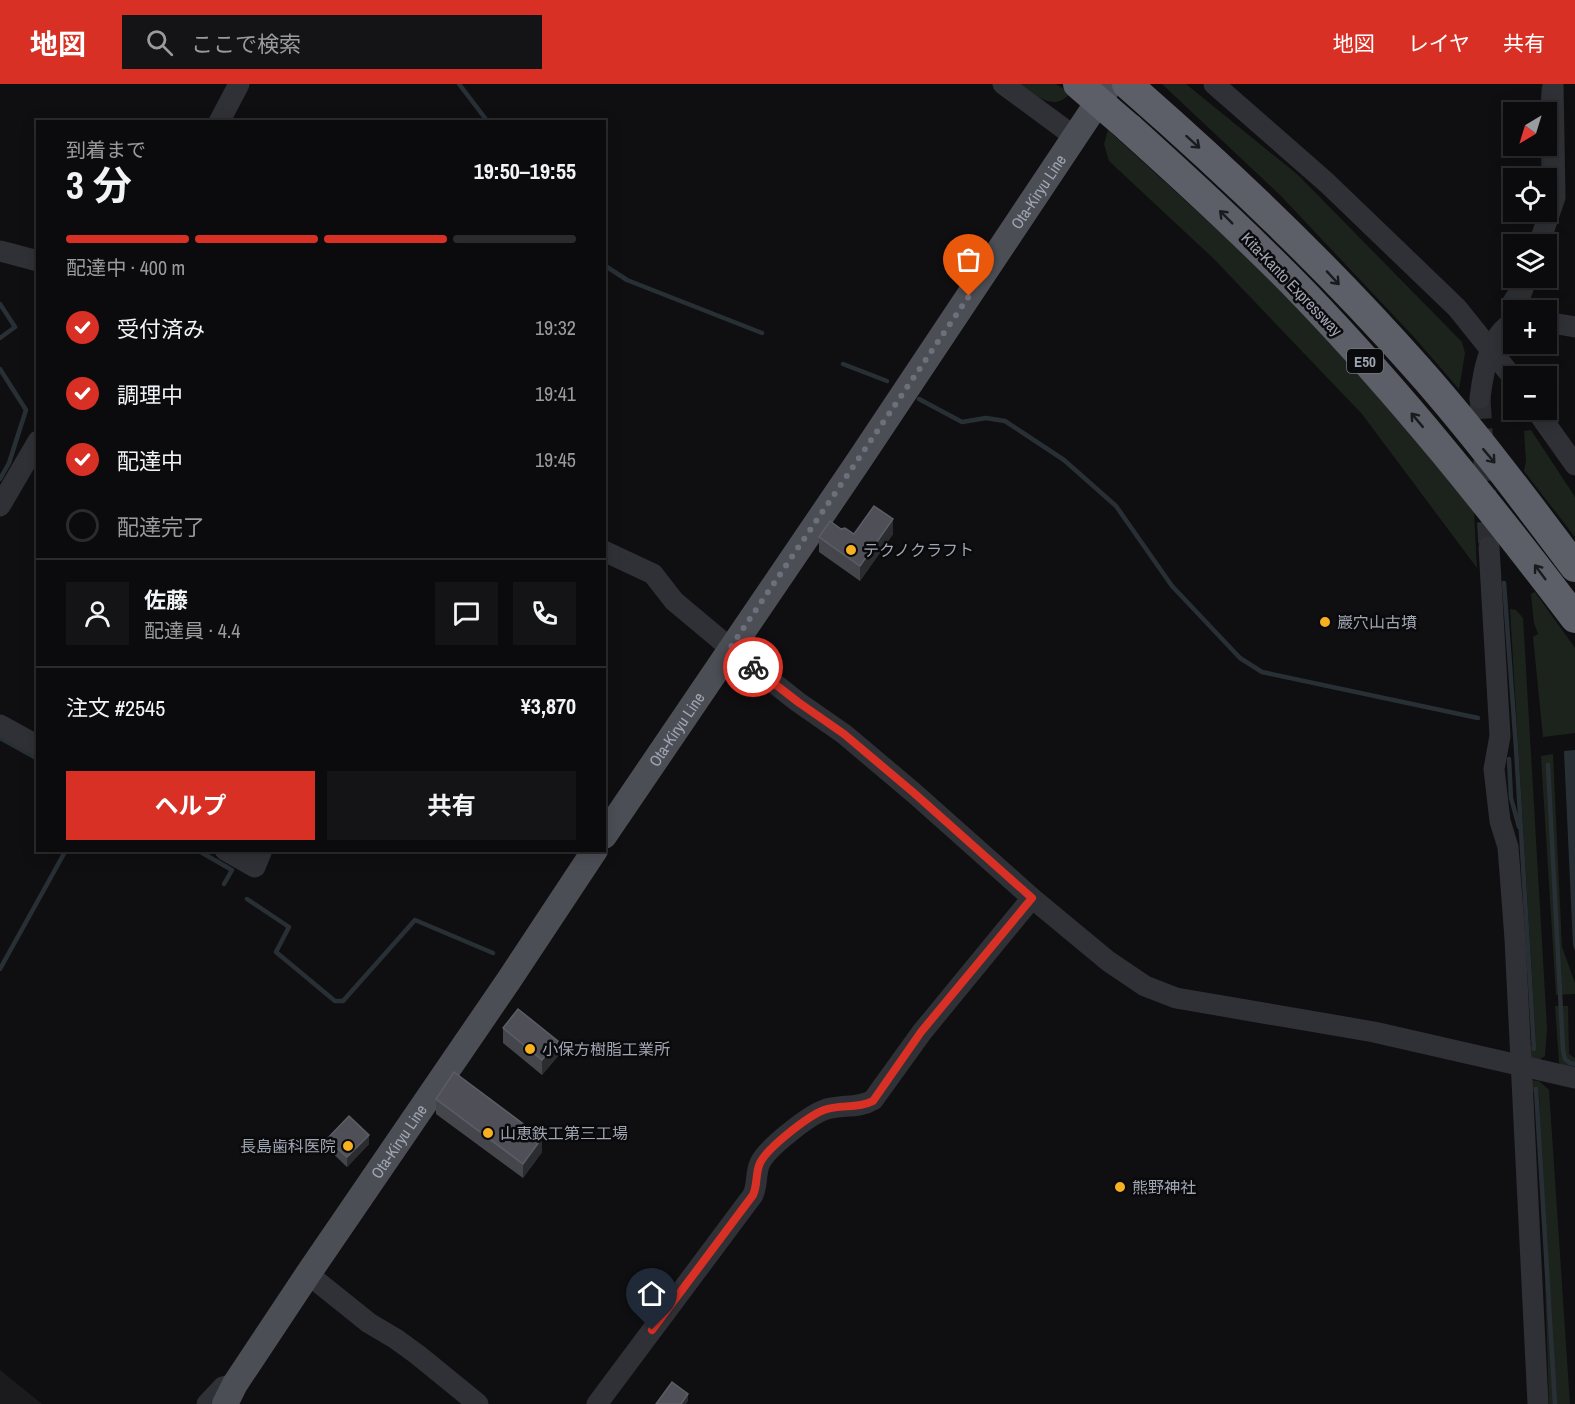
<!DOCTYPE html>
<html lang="ja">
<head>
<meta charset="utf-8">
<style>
  :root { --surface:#0b0b0d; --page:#141416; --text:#f1f3f6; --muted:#9a9b9d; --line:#2b2b2e; --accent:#d93025 }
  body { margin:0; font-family:"Archivo Narrow","Noto Sans JP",sans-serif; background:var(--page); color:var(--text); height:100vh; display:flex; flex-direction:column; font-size:22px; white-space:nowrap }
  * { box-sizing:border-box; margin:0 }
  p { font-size:20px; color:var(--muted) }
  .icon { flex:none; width:33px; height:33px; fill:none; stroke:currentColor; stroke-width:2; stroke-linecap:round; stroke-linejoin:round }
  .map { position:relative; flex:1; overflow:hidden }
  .drawer { position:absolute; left:36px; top:36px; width:570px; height:732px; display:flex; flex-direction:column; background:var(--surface); border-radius:0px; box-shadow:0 3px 15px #0003,0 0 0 2px var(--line) }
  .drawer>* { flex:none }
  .needle { width:39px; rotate:218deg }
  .tools { position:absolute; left:1503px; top:18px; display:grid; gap:12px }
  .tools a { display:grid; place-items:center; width:54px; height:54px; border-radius:0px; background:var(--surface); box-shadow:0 3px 15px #0003,0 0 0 2px var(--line); font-size:30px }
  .pin { position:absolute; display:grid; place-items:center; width:51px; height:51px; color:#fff; margin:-62px -26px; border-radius:50% 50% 50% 0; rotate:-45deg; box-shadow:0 0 6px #0007 }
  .pin .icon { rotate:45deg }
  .courier { position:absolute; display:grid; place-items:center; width:60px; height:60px; margin:-30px; border:4px solid #d93025; border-radius:50%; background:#fff; color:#222; box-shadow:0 2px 8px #0007 }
  .summary em { font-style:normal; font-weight:700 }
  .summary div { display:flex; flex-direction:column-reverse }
  .summary { display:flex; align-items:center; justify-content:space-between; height:102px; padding:0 30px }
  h1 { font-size:39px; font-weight:700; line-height:45px }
  .bar { display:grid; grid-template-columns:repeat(4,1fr); gap:9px 6px; align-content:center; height:72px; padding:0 30px }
  .bar i { height:8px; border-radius:4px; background:var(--line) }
  .bar .selected { background:var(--accent) }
  .bar p { grid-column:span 4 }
  .line { display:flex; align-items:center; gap:15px; padding:0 30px; border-top:2px solid var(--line) }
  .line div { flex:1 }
  .round { display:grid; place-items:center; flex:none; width:63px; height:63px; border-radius:0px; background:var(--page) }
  ol { padding:0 30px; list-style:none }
  li { display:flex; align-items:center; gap:18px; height:66px }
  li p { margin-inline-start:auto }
  li .icon { padding:6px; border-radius:50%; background:var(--accent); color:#fff; stroke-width:4 }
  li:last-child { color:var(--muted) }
  li i { width:33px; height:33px; border:3px solid var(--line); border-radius:50% }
  .action { display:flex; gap:12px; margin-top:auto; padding:12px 30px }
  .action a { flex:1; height:69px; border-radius:0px; background:var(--accent); color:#fff; font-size:24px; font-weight:700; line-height:69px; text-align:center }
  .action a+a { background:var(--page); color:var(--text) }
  header { display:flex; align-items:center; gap:36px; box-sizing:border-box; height:84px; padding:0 30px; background:var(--accent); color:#fff }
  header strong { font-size:28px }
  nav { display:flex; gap:33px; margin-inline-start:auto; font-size:21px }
  .search { width:420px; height:54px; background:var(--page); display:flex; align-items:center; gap:15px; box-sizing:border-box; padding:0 21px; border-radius:0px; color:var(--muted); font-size:22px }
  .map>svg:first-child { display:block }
  .built { fill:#1b1b1e }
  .green { fill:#1c231c }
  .water { fill:#283036 }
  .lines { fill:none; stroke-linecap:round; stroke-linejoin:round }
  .stream { stroke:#283036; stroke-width:4.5 }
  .minor-tunnel { stroke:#2c2d31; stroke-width:21; stroke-dasharray:21 10; stroke-linecap:butt }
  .minor { stroke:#303136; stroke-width:21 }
  .major { stroke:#4c4e55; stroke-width:26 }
  .highway { stroke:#5c5f67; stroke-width:30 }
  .highway-bridge { stroke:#5c5f67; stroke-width:30 }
  .wall { fill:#45464c }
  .shaded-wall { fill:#2b2c30 }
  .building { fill:#4f5057; stroke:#5b5e65; stroke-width:1.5 }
  .oneway { stroke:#1a1b1e }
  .done { stroke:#6d707a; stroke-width:6; stroke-dasharray:0 10.8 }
  .route { stroke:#d93025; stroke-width:8 }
  .poi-dot { fill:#f7b120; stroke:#0a0a0c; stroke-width:2 }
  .labels { text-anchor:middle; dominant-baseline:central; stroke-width:5; stroke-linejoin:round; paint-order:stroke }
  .shield { fill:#0a0a0c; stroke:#737680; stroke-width:1.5 }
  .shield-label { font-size:15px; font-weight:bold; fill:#a0a5b2 }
  .street-label { font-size:16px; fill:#a0a5b2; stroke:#0a0a0c }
  .poi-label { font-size:16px; fill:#a0a5b2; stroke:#0a0a0c; text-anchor:start }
</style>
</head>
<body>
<header>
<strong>地図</strong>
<div class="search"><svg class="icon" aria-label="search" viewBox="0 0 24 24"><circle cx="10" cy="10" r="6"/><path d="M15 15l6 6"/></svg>ここで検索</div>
<nav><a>地図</a><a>レイヤ</a><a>共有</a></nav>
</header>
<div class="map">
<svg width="1575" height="1320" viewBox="0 0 1575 1320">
  <rect width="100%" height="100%" fill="#0f0f11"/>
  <!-- built -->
  <path class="built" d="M0 1286 42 1320H0Z"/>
  <!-- green -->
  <g class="green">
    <path d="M1019 0H1056L1070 9C1055 29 1035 11 1019 0Z"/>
    <path d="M1162 0H1186L1298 91 1462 258 1465 269 1459 305 1413 252 1280 111Z"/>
    <path d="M1108 46 1258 183 1375 307 1474 427 1477 484 1362 330 1214 175 1109 77 1104 60Z"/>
    <path d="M1531 346 1575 413V453L1524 387 1526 377 1524 347Z"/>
    <path d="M1535 508 1575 564V649L1543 653 1533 553 1538 550 1534 539 1531 510Z"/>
    <path d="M1510 525 1516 526 1523 534 1547 944 1545 972 1537 977 1529 976 1528 964 1536 960Z"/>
    <path d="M1553 670 1562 863 1575 899V910L1556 911 1541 672Z"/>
    <path d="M1555 922H1568L1569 970 1575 974V987L1564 984 1559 979Z"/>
    <path d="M1530 996 1539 997 1549 1006 1570 1320H1549L1539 1009 1530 1008Z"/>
  </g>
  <!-- water -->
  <path class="water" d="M1575 666V867L1573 861 1564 667Z"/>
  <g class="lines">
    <!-- stream -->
    <g class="stream">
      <path d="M459 0 488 38"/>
      <path d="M1542 28 1544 4"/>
      <path d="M1543 62 1544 94"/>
      <path d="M604 181 627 196 762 249"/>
      <path d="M1504 217 1515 199"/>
      <path d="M0 220 15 243 0 254"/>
      <path d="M843 280 887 297"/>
      <path d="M0 285 26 326 9 379 0 395"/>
      <path d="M919 315 962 338 986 334 1005 337 1064 376 1116 422 1172 502 1240 574 1262 588 1478 634"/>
      <path d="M1504 499 1516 664 1534 965"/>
      <path d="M0 654 38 675"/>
      <path d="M1509 675 1511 714 1519 743"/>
      <path d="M1548 681 1563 966 1565 975 1570 979 1575 980"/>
      <path d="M197 766 232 786 224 800"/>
      <path d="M247 815 289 843 276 868 335 917H343L415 836 493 869"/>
      <path d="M0 885 66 766"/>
      <path d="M1536 1005 1555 1320"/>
    </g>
    <!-- minor-tunnel -->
    <path class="minor-tunnel" d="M1480 314 1489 463"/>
    <!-- minor -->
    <g class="minor">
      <path d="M1003 0 1075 53"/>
      <path d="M1214 0 1327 99 1457 224 1514 295"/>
      <path d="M219 38 239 0"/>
      <path d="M1539 160 1555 113 1553 0"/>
      <path d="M0 167 38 177"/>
      <path d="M1515 226 1527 194"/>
      <path d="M1546 238 1575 243"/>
      <path d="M1480 314C1483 289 1489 250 1514 238"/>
      <path d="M1536 326 1575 381"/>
      <path d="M0 422 38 357"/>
      <path d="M1489 463 1500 652 1494 685 1500 737 1508 763 1515 855 1538 1320"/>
      <path d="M604 467 653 490 674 517 742 574 798 618 844 650 914 709 1032 814 1108 877 1145 902 1176 914 1374 948 1575 994"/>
      <path d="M0 641 38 662"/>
      <path d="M225 766 255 783 262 766"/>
      <path d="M308 1190 369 1239 396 1255 418 1271 478 1320"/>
      <path d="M207 1320 223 1303 235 1300"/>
      <path d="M597 1320 753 1111C758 1100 755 1090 760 1079 767 1064 808 1032 824 1026 840 1020 858 1025 873 1016L922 948 1032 814"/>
    </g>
    <!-- major -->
    <g class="major">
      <path id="s1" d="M604 752 858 378 1110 0"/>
      <path id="s2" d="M225 1320 235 1300 308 1190 509 896 595 766"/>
    </g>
    <!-- highway -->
    <g class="highway">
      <path d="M1127 0C1229 89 1327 182 1417 284 1473 347 1524 415 1575 483"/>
      <path d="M1129 44C1189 98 1248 152 1304 210 1402 312 1490 422 1575 534"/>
    </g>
    <!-- highway-bridge -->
    <path class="highway-bridge" d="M1078 0 1129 44"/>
  </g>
  <!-- wall -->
  <g class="wall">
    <path d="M841 445 854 450H893L860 497 819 468V453Z"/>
    <path d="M503 944 558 972 542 991 503 959Z"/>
    <path d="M436 1015 542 1068 523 1094 436 1030Z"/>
    <path d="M327 1055 369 1060 347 1083 327 1064Z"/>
  </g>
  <!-- shaded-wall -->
  <g class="shaded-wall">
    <path d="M893 435V450L860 497V482Z"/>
    <path d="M558 957V972L542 991V976Z"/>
    <path d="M369 1051V1060L347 1083V1073Z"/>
    <path d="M542 1054V1068L523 1094V1080Z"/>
    <path d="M688 1310V1317L686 1320H681Z"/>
  </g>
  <!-- building -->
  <g class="building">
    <path d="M874 422 893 435 860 482 819 453 830 437 841 445 845 444 854 450Z"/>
    <path d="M518 925 558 957 542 976 503 944Z"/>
    <path d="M454 988 542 1054 523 1080 436 1015Z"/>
    <path d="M349 1032 369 1051 347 1073 327 1055Z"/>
    <path d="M672 1298 688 1310 681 1320H656Z"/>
  </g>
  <!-- one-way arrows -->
  <defs><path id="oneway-shaft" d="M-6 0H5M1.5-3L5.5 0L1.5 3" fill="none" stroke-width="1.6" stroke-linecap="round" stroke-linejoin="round" transform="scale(1.5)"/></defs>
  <g class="oneway">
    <use href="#oneway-shaft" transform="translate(1193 58) rotate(42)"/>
    <use href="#oneway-shaft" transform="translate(1226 133) rotate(-135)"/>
    <use href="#oneway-shaft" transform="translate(1333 194) rotate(47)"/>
    <use href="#oneway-shaft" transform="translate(1417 336) rotate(-130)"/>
    <use href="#oneway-shaft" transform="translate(1489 372) rotate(50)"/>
    <use href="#oneway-shaft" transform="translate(1540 488) rotate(-127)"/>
  </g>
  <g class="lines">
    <!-- done -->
    <path class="done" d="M753 583 730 564 969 212"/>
    <!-- route -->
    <path class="route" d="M652 1246 753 1111C758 1100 755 1090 760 1079 767 1064 808 1032 824 1026 840 1020 858 1025 873 1017L921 948 1032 814 914 709 844 650 798 618 753 583"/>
  </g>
  <!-- markers -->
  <g class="poi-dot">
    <circle cx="851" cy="466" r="6"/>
    <circle cx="1325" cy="538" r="6"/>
    <circle cx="530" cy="965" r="6"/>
    <circle cx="488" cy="1049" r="6"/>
    <circle cx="348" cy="1062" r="6"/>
    <circle cx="1120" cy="1103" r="6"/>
  </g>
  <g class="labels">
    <!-- shield labels -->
    <rect class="shield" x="1347" y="265" width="36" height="24" rx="4.5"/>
    <g class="shield-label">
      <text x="1365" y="277">E50</text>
    </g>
    <!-- street labels -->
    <g class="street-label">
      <text stroke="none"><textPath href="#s1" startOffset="777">Ota-Kiryu Line</textPath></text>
      <text transform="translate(1292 200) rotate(46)">Kita-Kanto Expressway</text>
      <text stroke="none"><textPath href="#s1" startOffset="129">Ota-Kiryu Line</textPath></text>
      <text stroke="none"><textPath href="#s2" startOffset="315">Ota-Kiryu Line</textPath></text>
    </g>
    <!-- poi labels -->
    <g class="poi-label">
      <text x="863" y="466">テクノクラフト</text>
      <text x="1337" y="538">巖穴山古墳</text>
      <text x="542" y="965">小保方樹脂工業所</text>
      <text x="500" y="1049">山恵鉄工第三工場</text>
      <text x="336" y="1062" text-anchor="end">長島歯科医院</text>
      <text x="1132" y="1103">熊野神社</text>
    </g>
  </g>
</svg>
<div class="tools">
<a><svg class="needle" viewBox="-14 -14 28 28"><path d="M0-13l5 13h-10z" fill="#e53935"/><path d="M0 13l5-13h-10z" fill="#9a9b9d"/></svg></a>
<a><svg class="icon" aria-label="locate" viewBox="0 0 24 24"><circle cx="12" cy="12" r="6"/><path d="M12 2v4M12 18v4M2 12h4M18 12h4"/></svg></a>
<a><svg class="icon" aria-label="layers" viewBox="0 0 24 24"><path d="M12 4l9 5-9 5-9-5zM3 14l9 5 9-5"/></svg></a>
<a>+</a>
<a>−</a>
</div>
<div class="pin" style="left:969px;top:212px;background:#ea580c"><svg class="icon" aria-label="bag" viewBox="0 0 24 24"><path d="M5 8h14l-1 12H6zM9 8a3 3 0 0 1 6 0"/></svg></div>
<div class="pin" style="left:652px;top:1246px;background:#1f2937"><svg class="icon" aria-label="home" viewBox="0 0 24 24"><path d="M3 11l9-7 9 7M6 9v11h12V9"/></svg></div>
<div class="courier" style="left:753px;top:583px"><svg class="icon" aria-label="bike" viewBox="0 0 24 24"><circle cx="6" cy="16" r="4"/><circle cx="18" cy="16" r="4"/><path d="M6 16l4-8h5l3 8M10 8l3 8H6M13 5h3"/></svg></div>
<section class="drawer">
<div class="summary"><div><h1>3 分</h1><p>到着まで</p></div><em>19:50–19:55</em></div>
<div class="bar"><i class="selected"></i><i class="selected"></i><i class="selected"></i><i></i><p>配達中 · 400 m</p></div>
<ol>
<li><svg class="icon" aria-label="check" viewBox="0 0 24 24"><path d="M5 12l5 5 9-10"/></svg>受付済み<p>19:32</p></li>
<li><svg class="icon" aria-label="check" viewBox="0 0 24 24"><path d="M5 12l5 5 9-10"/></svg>調理中<p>19:41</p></li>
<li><svg class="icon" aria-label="check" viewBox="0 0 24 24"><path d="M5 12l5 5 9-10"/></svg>配達中<p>19:45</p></li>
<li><i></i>配達完了</li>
</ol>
<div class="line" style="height:108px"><a class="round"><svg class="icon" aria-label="person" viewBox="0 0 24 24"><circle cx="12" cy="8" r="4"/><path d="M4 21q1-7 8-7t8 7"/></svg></a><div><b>佐藤</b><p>配達員 · 4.4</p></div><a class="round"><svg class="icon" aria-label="chat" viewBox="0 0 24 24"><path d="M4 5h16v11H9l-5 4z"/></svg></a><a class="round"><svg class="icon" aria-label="phone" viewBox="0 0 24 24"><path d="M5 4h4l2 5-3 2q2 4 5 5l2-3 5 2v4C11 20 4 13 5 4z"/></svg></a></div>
<div class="line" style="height:78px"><div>注文 #2545</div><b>¥3,870</b></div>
<div class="action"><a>ヘルプ</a><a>共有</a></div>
</section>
</div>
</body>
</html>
